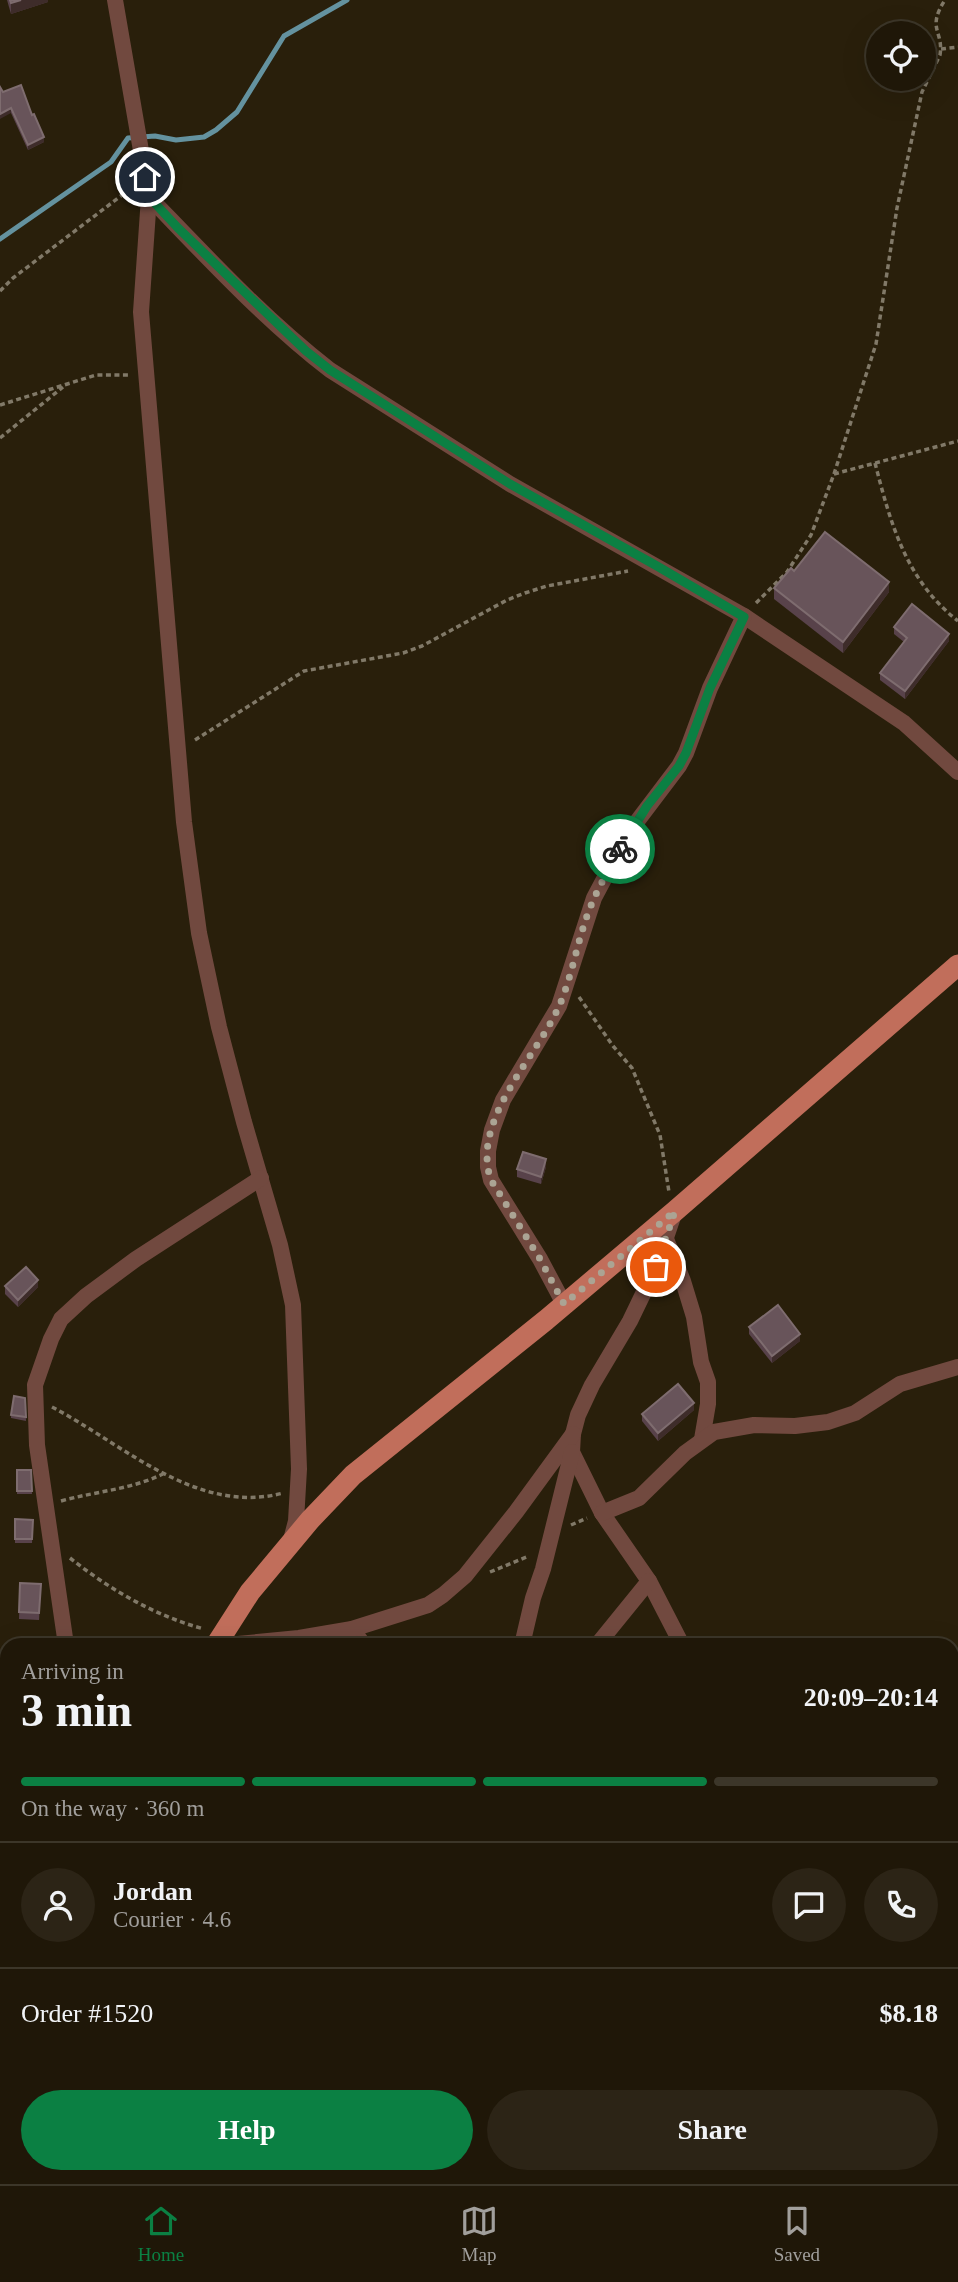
<!DOCTYPE html>
<html lang="en">
<head>
<meta charset="utf-8">
<style>
  :root { --surface:#1f1708; --page:#2c2416; --text:#f1f3f6; --muted:#a19f9c; --line:#3c3629; --accent:#0b8043 }
  body { margin:0; font-family:Georgia,serif; background:var(--page); color:var(--text); height:100vh; display:flex; flex-direction:column; font-size:26px; white-space:nowrap }
  * { box-sizing:border-box; margin:0 }
  p { font-size:23px; color:var(--muted) }
  .icon { flex:none; width:38px; height:38px; fill:none; stroke:currentColor; stroke-width:2; stroke-linecap:round; stroke-linejoin:round }
  .map { position:relative; flex:1; overflow:hidden }
  .panel { position:absolute; left:0px; top:1638px; width:959px; height:546px; display:flex; flex-direction:column; background:var(--surface); border-radius:21px 21px 0 0; box-shadow:0 7px 28px #0002,0 0 0 2px var(--line) }
  .panel>* { flex:none }
  .fabs { position:absolute; left:866px; top:21px; display:grid; gap:14px }
  .fabs a { display:grid; place-items:center; width:70px; height:70px; border-radius:50%; background:var(--surface); box-shadow:0 7px 28px #0002,0 0 0 2px var(--line); font-size:35px }
  .pin { position:absolute; display:grid; place-items:center; width:60px; height:60px; color:#fff; margin:-30px; border:4px solid #fff; border-radius:50%; box-shadow:0 2px 7px #0007 }
  .courier { position:absolute; display:grid; place-items:center; width:70px; height:70px; margin:-35px; border:5px solid #0b8043; border-radius:50%; background:#fff; color:#222; box-shadow:0 2px 9px #0007 }
  .headline em { font-style:normal; font-weight:600 }
  .headline div { display:flex; flex-direction:column-reverse }
  .headline { display:flex; align-items:center; justify-content:space-between; height:119px; padding:0 21px }
  h1 { font-size:46px; font-weight:600; line-height:52px }
  .bar { display:grid; grid-template-columns:repeat(4,1fr); gap:10px 7px; align-content:center; height:84px; padding:0 21px }
  .bar i { height:9px; border-radius:5px; background:var(--line) }
  .bar .selected { background:var(--accent) }
  .bar p { grid-column:span 4 }
  .line { display:flex; align-items:center; gap:18px; padding:0 21px; border-top:2px solid var(--line) }
  .line div { flex:1 }
  .round { display:grid; place-items:center; flex:none; width:74px; height:74px; border-radius:37px; background:var(--page) }
  .action { display:flex; gap:14px; margin-top:auto; padding:14px 21px }
  .action a { flex:1; height:80px; border-radius:42px; background:var(--accent); color:#fff; font-size:28px; font-weight:600; line-height:80px; text-align:center }
  .action a+a { background:var(--page); color:var(--text) }
  .tab-bar { display:flex; justify-content:space-around; align-items:center; height:98px; border-top:2px solid var(--line); background:var(--surface); font-size:19px; color:var(--muted) }
  .tab-bar a { display:grid; justify-items:center; gap:4px }
  .tab-bar .selected { color:var(--accent) }
  .map>svg:first-child { display:block }
  .lines { fill:none; stroke-linecap:round; stroke-linejoin:round }
  .stream { stroke:#64929f; stroke-width:5 }
  .path { stroke:#817968; stroke-width:3.5; stroke-dasharray:5 3.5; stroke-linecap:butt }
  .lane { stroke:#71493f; stroke-width:8 }
  .street { stroke:#71493f; stroke-width:16 }
  .primary { stroke:#c16e5b; stroke-width:21 }
  .wall { fill:#58424a }
  .shaded-wall { fill:#3e2c2a }
  .building { fill:#68545a; stroke:#7e6c6f; stroke-width:2 }
  .done { stroke:#aba494; stroke-width:7; stroke-dasharray:0 12.6 }
  .route { stroke:#0b8043; stroke-width:9 }
</style>
</head>
<body>
<div class="map">
<svg width="958" height="2184" viewBox="0 0 958 2184">
  <rect width="100%" height="100%" fill="#291f0b"/>
  <g class="lines">
    <!-- stream -->
    <path class="stream" d="M0 239 111 162 128 138 155 136 176 140 204 137 216 130 237 112 284 36 347 0"/>
    <!-- path -->
    <g class="path">
      <path d="M941 49 958 47"/>
      <path d="M0 291 13 278 130 189"/>
      <path d="M0 405 96 375H130"/>
      <path d="M0 438 63 387"/>
      <path d="M875 463C891 525 906 580 958 621"/>
      <path d="M834 474 958 441"/>
      <path d="M756 603 787 572 811 535 834 474 876 344 897 208 922 92 940 55C944 31 926 29 945 0"/>
      <path d="M195 740 304 671 403 653 422 646 507 600 525 593 547 586 628 571"/>
      <path d="M579 997 613 1046 632 1068 660 1135 669 1192"/>
      <path d="M52 1407C123 1444 197 1516 283 1493"/>
      <path d="M61 1501C97 1491 129 1490 163 1474"/>
      <path d="M571 1525 587 1518"/>
      <path d="M70 1558C109 1589 155 1616 204 1629"/>
      <path d="M490 1572 529 1556"/>
      <path d="M0 1700H7"/>
    </g>
    <!-- lane -->
    <path class="lane" d="M0 2000 7 1993"/>
    <!-- street -->
    <g class="street">
      <path d="M115 0 149 197 141 312 184 822 199 933 219 1027 244 1122 280 1245 293 1305 299 1469 296 1521 291 1540"/>
      <path d="M149 197C206 256 264 319 330 370L510 484 744 616 904 723 958 772"/>
      <path d="M675 1211 656 1267 630 1321 592 1385 578 1415 573 1434 572 1452 602 1513 649 1581 682 1645"/>
      <path d="M666 1239 683 1281 694 1317 701 1362 708 1382V1404L702 1439"/>
      <path d="M564 1304 540 1259 491 1180 488 1167V1151L492 1130 503 1100 559 1006 594 898 629 832 679 766 686 753 710 688 744 616"/>
      <path d="M602 1513 639 1498 685 1453 714 1432 754 1425 795 1426 828 1422 855 1413 900 1384 958 1367"/>
      <path d="M352 1629 364 1645"/>
      <path d="M66 1645 37 1445 35 1385 51 1339 61 1319 86 1296 136 1259 261 1178"/>
      <path d="M227 1645 299 1638 352 1629 428 1605 443 1595 465 1576 516 1512 573 1434"/>
      <path d="M522 1645 533 1598 543 1569 572 1452"/>
      <path d="M597 1645 649 1581"/>
      <path d="M952 1965 957 1973 958 1982"/>
      <path d="M952 2007 958 1993"/>
    </g>
    <!-- primary -->
    <g class="primary">
      <path d="M216 1645 250 1592 310 1520 353 1475 546 1320 675 1211 958 965"/>
      <path d="M87 2177 88 2184"/>
    </g>
  </g>
  <!-- wall -->
  <g class="wall">
    <path d="M7 0H48V2L11 14Z"/>
    <path d="M3 92 32 115 44 142 28 150 11 113Z"/>
    <path d="M794 571 889 592 843 653 774 599V588Z"/>
    <path d="M894 627 949 641 905 699 880 680V673L904 642 894 634Z"/>
    <path d="M546 1167 541 1184 517 1177V1169Z"/>
    <path d="M5 1286 38 1287 18 1307 5 1294Z"/>
    <path d="M749 1327 800 1341 772 1363 749 1334Z"/>
    <path d="M25 1398 26 1421 11 1418V1415Z"/>
    <path d="M694 1410 658 1441 642 1421V1414Z"/>
    <path d="M17 1470H31L32 1494H17Z"/>
    <path d="M15 1519 33 1520 32 1543H15Z"/>
    <path d="M20 1583 41 1584 39 1620 19 1619Z"/>
  </g>
  <!-- shaded-wall -->
  <g class="shaded-wall">
    <path d="M21 0H48V2L11 14V3Z"/>
    <path d="M11 108V113L0 119V114Z"/>
    <path d="M44 137V142L28 150V145Z"/>
    <path d="M889 582V592L843 653V642Z"/>
    <path d="M949 634V641L905 699V691Z"/>
    <path d="M546 1159V1167L541 1184V1177Z"/>
    <path d="M38 1280V1287L18 1307V1300Z"/>
    <path d="M800 1334V1341L772 1363V1356Z"/>
    <path d="M694 1403V1410L658 1441V1433Z"/>
  </g>
  <!-- building -->
  <g class="building">
    <path d="M10 0H21L11 3Z"/>
    <path d="M21 85 32 115 34 114 44 137 28 145 11 108 0 114V87L3 92Z"/>
    <path d="M825 532 889 582 843 642 774 588 791 568 794 571Z"/>
    <path d="M912 604 949 634 905 691 880 673 907 638 894 627Z"/>
    <path d="M523 1152 546 1159 541 1177 517 1169Z"/>
    <path d="M26 1267 38 1280 18 1300 5 1286Z"/>
    <path d="M778 1305 800 1334 772 1356 749 1327Z"/>
    <path d="M678 1384 694 1403 658 1433 642 1414Z"/>
    <path d="M14 1396 25 1398 26 1417 11 1415Z"/>
    <path d="M17 1470H31L32 1491H17Z"/>
    <path d="M15 1519 33 1520 32 1539H15Z"/>
    <path d="M20 1583 41 1584 39 1613 19 1612Z"/>
  </g>
  <g class="lines">
    <!-- done -->
    <path class="done" d="M620 849C607 873 593 896 585 922 576 949 571 978 560 1004 538 1056 470 1120 491 1180L540 1259 564 1304 675 1211 656 1267"/>
    <!-- route -->
    <path class="route" d="M145 177 149 197 178 228 306 351 330 370 510 484 657 566 744 617 710 688 686 753 679 766 647 806 620 849"/>
  </g>
</svg>
<div class="fabs">
<a><svg class="icon" aria-label="locate" viewBox="0 0 24 24"><circle cx="12" cy="12" r="6"/><path d="M12 2v4M12 18v4M2 12h4M18 12h4"/></svg></a>
</div>
<div class="pin" style="left:656px;top:1267px;background:#ea580c"><svg class="icon" aria-label="bag" viewBox="0 0 24 24"><path d="M5 8h14l-1 12H6zM9 8a3 3 0 0 1 6 0"/></svg></div>
<div class="pin" style="left:145px;top:177px;background:#1f2937"><svg class="icon" aria-label="home" viewBox="0 0 24 24"><path d="M3 11l9-7 9 7M6 9v11h12V9"/></svg></div>
<div class="courier" style="left:620px;top:849px"><svg class="icon" aria-label="bike" viewBox="0 0 24 24"><circle cx="6" cy="16" r="4"/><circle cx="18" cy="16" r="4"/><path d="M6 16l4-8h5l3 8M10 8l3 8H6M13 5h3"/></svg></div>
<section class="panel">
<div class="headline"><div><h1>3 min</h1><p>Arriving in</p></div><em>20:09–20:14</em></div>
<div class="bar"><i class="selected"></i><i class="selected"></i><i class="selected"></i><i></i><p>On the way · 360 m</p></div>
<div class="line" style="height:126px"><a class="round"><svg class="icon" aria-label="person" viewBox="0 0 24 24"><circle cx="12" cy="8" r="4"/><path d="M4 21q1-7 8-7t8 7"/></svg></a><div><b>Jordan</b><p>Courier · 4.6</p></div><a class="round"><svg class="icon" aria-label="chat" viewBox="0 0 24 24"><path d="M4 5h16v11H9l-5 4z"/></svg></a><a class="round"><svg class="icon" aria-label="phone" viewBox="0 0 24 24"><path d="M5 4h4l2 5-3 2q2 4 5 5l2-3 5 2v4C11 20 4 13 5 4z"/></svg></a></div>
<div class="line" style="height:91px"><div>Order #1520</div><b>$8.18</b></div>
<div class="action"><a>Help</a><a>Share</a></div>
</section>
</div>
<nav class="tab-bar">
<a class="selected"><svg class="icon" aria-label="home" viewBox="0 0 24 24"><path d="M3 11l9-7 9 7M6 9v11h12V9"/></svg>Home</a>
<a><svg class="icon" aria-label="map" viewBox="0 0 24 24"><path d="M3 6l6-2 6 2 6-2v14l-6 2-6-2-6 2zM9 4v14M15 6v14"/></svg>Map</a>
<a><svg class="icon" aria-label="saved" viewBox="0 0 24 24"><path d="M7 4h10v16l-5-4-5 4z"/></svg>Saved</a>
</nav>
</body>
</html>
